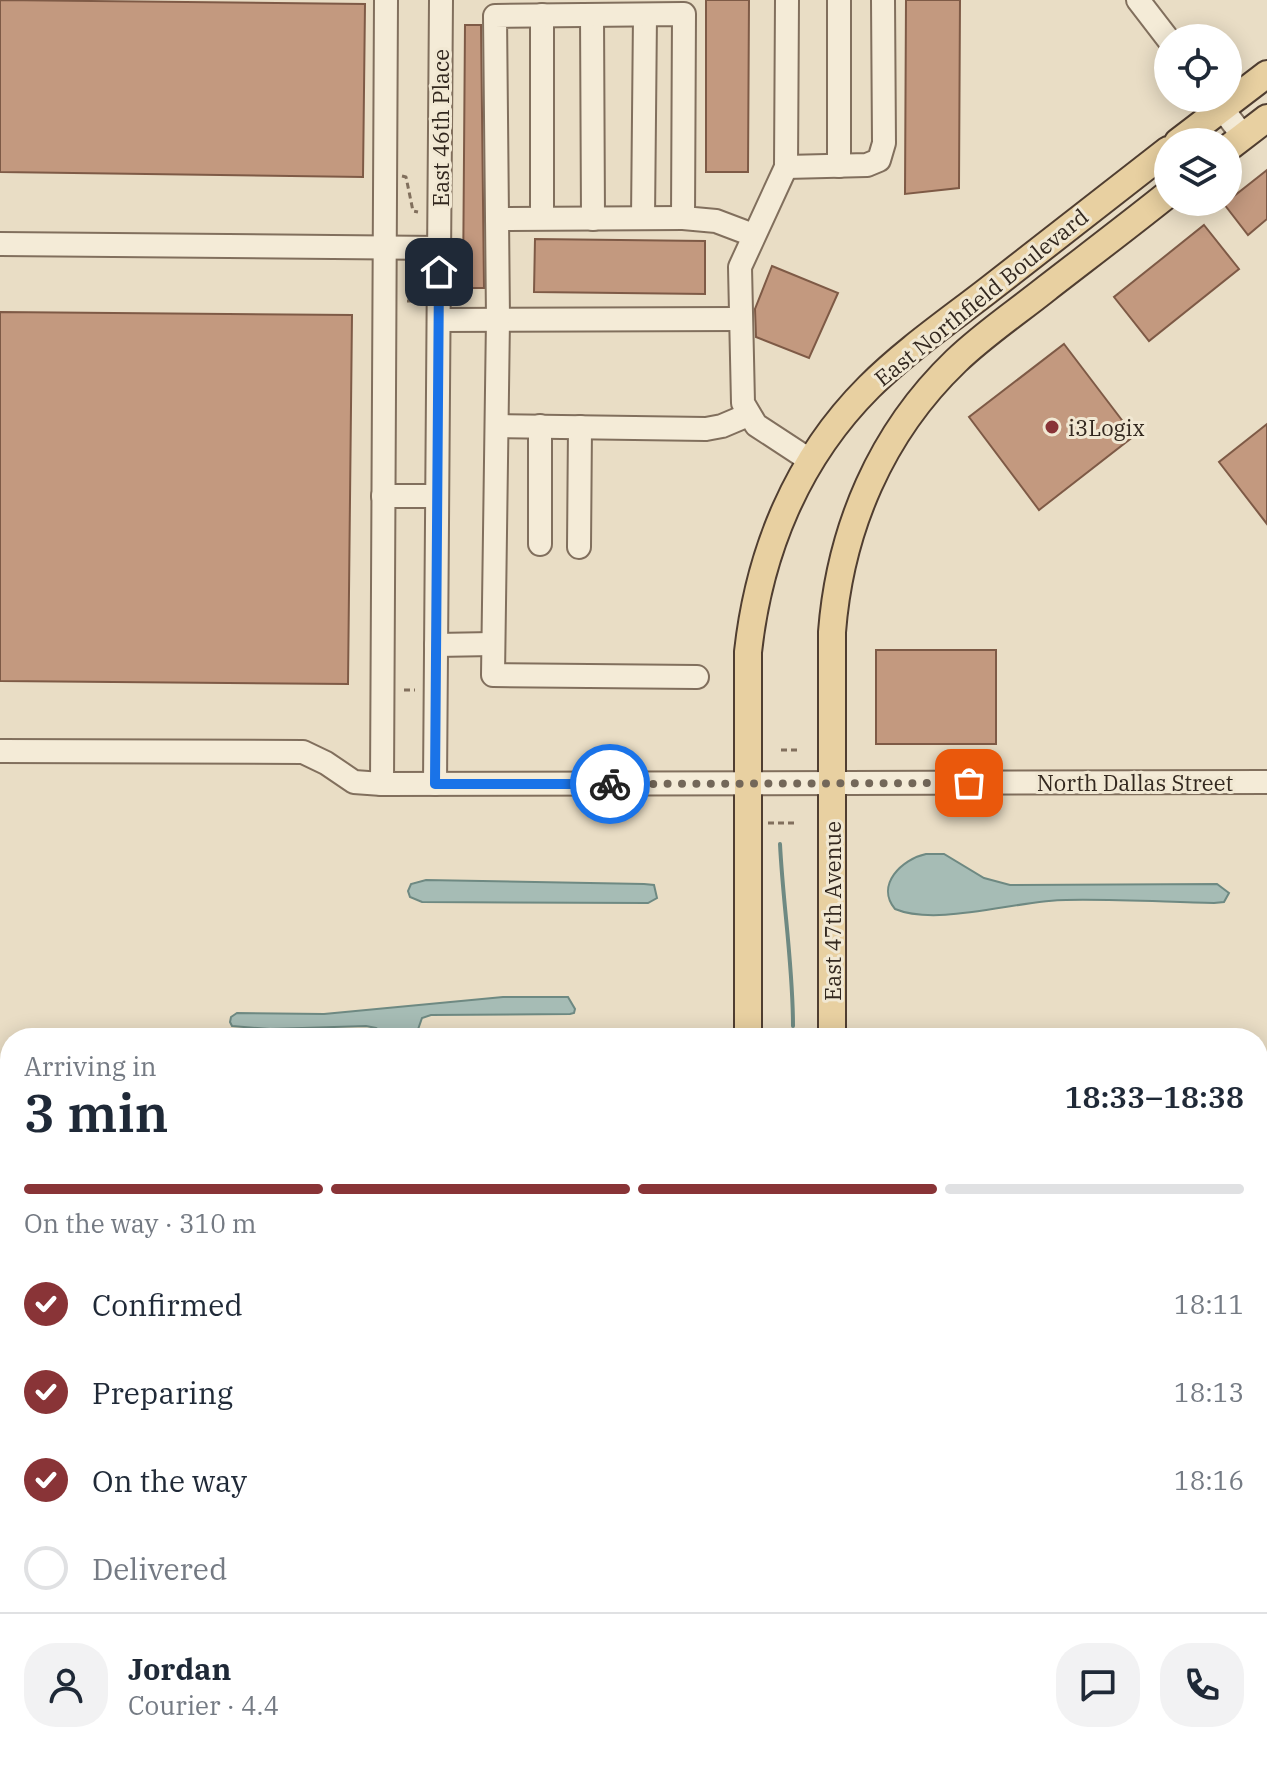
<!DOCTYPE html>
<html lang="en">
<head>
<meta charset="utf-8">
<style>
  :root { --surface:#fff; --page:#f2f2f3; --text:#1f2937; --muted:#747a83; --line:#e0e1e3; --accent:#893437 }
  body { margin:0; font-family:"IBM Plex Serif",serif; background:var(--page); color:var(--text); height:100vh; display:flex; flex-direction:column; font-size:30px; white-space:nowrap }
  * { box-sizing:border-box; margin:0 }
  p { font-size:26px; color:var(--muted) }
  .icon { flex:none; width:44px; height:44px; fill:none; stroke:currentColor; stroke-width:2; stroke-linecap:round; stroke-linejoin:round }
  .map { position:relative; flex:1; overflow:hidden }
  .sheet { position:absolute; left:0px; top:1028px; width:1268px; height:746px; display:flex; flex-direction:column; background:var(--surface); border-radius:32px 32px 0 0; box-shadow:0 4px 20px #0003 }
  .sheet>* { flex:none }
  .buttons { position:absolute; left:1154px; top:24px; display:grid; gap:16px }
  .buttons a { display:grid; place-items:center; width:88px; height:88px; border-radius:50%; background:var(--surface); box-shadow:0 4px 20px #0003; font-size:40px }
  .pin { position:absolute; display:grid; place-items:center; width:68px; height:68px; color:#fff; margin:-34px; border-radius:16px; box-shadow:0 4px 12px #0006 }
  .courier { position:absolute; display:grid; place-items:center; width:80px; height:80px; margin:-40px; border:6px solid #1a73e8; border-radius:50%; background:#fff; color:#222; box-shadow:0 2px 10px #0007 }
  .overview em { font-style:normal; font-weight:600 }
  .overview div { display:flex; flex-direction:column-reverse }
  .overview { display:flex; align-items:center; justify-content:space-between; height:136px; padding:0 24px }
  h1 { font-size:52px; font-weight:600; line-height:60px }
  .bar { display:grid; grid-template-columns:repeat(4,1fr); gap:12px 8px; align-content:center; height:96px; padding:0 24px }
  .bar i { height:10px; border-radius:6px; background:var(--line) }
  .bar .current { background:var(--accent) }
  .bar p { grid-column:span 4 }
  .line { display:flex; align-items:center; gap:20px; padding:0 24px; border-top:2px solid var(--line) }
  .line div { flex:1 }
  .round { display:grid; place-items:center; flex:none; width:84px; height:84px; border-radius:32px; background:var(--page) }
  ol { padding:0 24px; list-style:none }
  li { display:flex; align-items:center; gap:24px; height:88px }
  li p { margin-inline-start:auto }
  li .icon { padding:8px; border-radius:50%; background:var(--accent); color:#fff; stroke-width:4 }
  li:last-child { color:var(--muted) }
  li i { width:44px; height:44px; border:4px solid var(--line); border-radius:50% }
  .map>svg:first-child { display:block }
  .water { fill:#a6bcb5; stroke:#6e8982; stroke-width:2 }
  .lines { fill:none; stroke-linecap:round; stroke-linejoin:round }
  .stream { stroke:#6e8982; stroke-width:4 }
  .building { fill:#c3997f; stroke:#7e5a46; stroke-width:2 }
  .minor-casing { stroke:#816f5d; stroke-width:26 }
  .major-casing { stroke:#503e31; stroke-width:30 }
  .path { stroke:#816f5d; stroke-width:3; stroke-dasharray:6 4; stroke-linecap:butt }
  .minor { stroke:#f4ebd7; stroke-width:22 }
  .major { stroke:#e8d0a1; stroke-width:26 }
  .done { stroke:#736759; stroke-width:8; stroke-dasharray:0 14.4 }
  .route { stroke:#1a73e8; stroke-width:10 }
  .poi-dot { fill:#893437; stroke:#f1e8d3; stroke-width:3 }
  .labels { text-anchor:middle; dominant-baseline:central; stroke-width:6; stroke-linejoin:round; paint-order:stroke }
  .street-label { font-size:22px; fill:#33281f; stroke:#f1e8d3 }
  .poi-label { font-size:22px; fill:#33281f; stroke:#f1e8d3; text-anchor:start }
</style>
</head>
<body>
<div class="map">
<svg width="1267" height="1773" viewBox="0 0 1267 1773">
  <rect width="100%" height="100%" fill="#e9ddc5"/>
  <!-- water -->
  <g class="water">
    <path d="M926 854H944L984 878 1010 885 1217 884 1229 893 1224 902 1214 903C1165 902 1115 899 1066 900 1018 900 938 927 895 909 875 885 902 859 926 854Z"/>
    <path d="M426 880 644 884 654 885 657 898 648 903 422 902 410 897 408 891 411 884Z"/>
    <path d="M503 997H568L575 1009 574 1013 570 1014 431 1015 422 1018 415 1038H390L376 1028 366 1026 270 1029 232 1026 230 1022 231 1017 237 1013 324 1014Z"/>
  </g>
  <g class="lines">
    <!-- stream -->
    <g class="stream">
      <path d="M780 844C783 905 793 965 793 1026"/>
      <path d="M792 1773 793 1764"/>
    </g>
  </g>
  <!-- building -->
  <g class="building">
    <path d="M0 0 365 4 363 177 0 172Z"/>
    <path d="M706 0H749L748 172H706Z"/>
    <path d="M906 0H960L959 188 905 194Z"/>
    <path d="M465 25H481L484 288H463Z"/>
    <path d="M1267 170V219L1248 235 1224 204Z"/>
    <path d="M1204 225 1239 269 1149 341 1114 297Z"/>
    <path d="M535 239 705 241V294L534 292Z"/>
    <path d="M772 266 838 293 809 358 756 337 755 309Z"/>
    <path d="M0 312 352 315 348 684 0 681Z"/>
    <path d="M1064 344 1134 436 1039 510 969 417Z"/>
    <path d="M1267 424V524L1219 462Z"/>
    <rect x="876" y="650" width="120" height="94"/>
  </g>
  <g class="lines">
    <!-- minor casing -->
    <g class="minor-casing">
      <g id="minor">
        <path d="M787 0 786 167 740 267 743 403 756 425 811 461"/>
        <path d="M839 0V166"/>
        <path d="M1138 0 1168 39"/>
        <path d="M542 15V218"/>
        <path d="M592 15 593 219"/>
        <path d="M1214 98 1243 136"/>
        <path d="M786 167 867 165 879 160 884 143 883 0"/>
        <path d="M643 218 645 15"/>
        <path d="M497 219 683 218"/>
        <path d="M0 244 439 248"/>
        <path d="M439 320 739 319"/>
        <path d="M497 426 706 429 722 426 748 415"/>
        <path d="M383 496H437"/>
        <path d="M540 544V426"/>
        <path d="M579 547 580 427"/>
        <path d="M436 645 493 644"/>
        <path d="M697 677 493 675 498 319 495 16 684 14 683 218 716 221 753 235"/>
        <path d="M0 751 303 752 326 763 354 782 382 784 1267 782"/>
        <path d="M382 784 386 0"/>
        <path d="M435 784 441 0"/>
        <path d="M1258 1575H1267"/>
        <path d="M0 1579 10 1580"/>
        <path d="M1258 1630H1267"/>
      </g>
    </g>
    <!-- major casing -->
    <g class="major-casing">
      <g id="major">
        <path d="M1178 142 1267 74"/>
        <path d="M1228 148 1267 118"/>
        <path d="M748 1038V652C759 552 797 459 869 387 906 350 950 320 991 288 1050 242 1109 196 1168 150"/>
        <path d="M832 1038V632C840 529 881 433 956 361 984 334 1017 312 1047 288 1087 257 1128 226 1168 194"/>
        <path d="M750 1764V1773"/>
        <path d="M834 1764V1773"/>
      </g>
    </g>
    <!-- path -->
    <g class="path">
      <path d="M402 176 406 177 413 211 418 212"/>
      <path d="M407 301H417"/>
      <path d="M404 690H415"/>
      <path d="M781 750H800"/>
      <path d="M768 823H796"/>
    </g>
    <!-- minor -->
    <use href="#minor" class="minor"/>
    <!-- major -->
    <use href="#major" class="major"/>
  </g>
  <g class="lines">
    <!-- done -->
    <path class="done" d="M610 784 969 783"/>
    <!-- route -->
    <path class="route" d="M439 272 435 784H610"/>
  </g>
  <!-- markers -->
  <circle class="poi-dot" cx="1052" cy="427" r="8"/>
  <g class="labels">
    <!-- street labels -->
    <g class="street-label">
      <text transform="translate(440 128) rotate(-90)">East 46th Place</text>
      <text transform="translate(981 297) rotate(-39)">East Northfield Boulevard</text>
      <text x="1135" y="782">North Dallas Street</text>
      <text transform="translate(832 911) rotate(-90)">East 47th Avenue</text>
    </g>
    <!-- poi labels -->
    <g class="poi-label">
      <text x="1068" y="427">i3Logix</text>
    </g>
  </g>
</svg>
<div class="buttons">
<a><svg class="icon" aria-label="locate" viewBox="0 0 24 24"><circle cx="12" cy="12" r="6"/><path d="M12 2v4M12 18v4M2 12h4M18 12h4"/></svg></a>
<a><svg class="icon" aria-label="layers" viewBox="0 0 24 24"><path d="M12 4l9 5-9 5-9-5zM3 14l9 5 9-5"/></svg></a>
</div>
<div class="pin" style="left:969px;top:783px;background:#ea580c"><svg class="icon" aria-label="bag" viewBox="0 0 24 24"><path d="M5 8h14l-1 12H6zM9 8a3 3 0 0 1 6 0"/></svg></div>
<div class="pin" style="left:439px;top:272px;background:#1f2937"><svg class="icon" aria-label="home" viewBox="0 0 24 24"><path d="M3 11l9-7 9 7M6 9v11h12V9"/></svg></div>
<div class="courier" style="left:610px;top:784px"><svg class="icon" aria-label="bike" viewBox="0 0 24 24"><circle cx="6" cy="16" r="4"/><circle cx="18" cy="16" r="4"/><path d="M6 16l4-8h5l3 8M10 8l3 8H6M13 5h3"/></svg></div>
<section class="sheet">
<div class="overview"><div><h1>3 min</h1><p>Arriving in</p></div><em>18:33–18:38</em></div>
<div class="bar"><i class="current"></i><i class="current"></i><i class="current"></i><i></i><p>On the way · 310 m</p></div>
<ol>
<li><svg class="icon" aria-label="check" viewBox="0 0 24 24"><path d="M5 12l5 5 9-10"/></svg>Confirmed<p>18:11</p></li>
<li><svg class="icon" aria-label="check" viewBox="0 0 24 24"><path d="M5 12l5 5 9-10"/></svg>Preparing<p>18:13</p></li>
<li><svg class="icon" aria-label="check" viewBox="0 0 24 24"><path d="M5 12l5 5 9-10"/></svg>On the way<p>18:16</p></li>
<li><i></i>Delivered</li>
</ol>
<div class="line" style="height:144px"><a class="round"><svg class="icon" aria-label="person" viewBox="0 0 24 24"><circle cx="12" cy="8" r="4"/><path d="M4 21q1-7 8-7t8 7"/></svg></a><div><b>Jordan</b><p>Courier · 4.4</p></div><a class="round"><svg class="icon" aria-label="chat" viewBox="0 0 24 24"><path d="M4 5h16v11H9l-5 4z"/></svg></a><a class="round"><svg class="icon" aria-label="phone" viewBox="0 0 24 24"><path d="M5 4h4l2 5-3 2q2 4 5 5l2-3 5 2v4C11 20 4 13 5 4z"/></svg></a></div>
</section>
</div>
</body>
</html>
